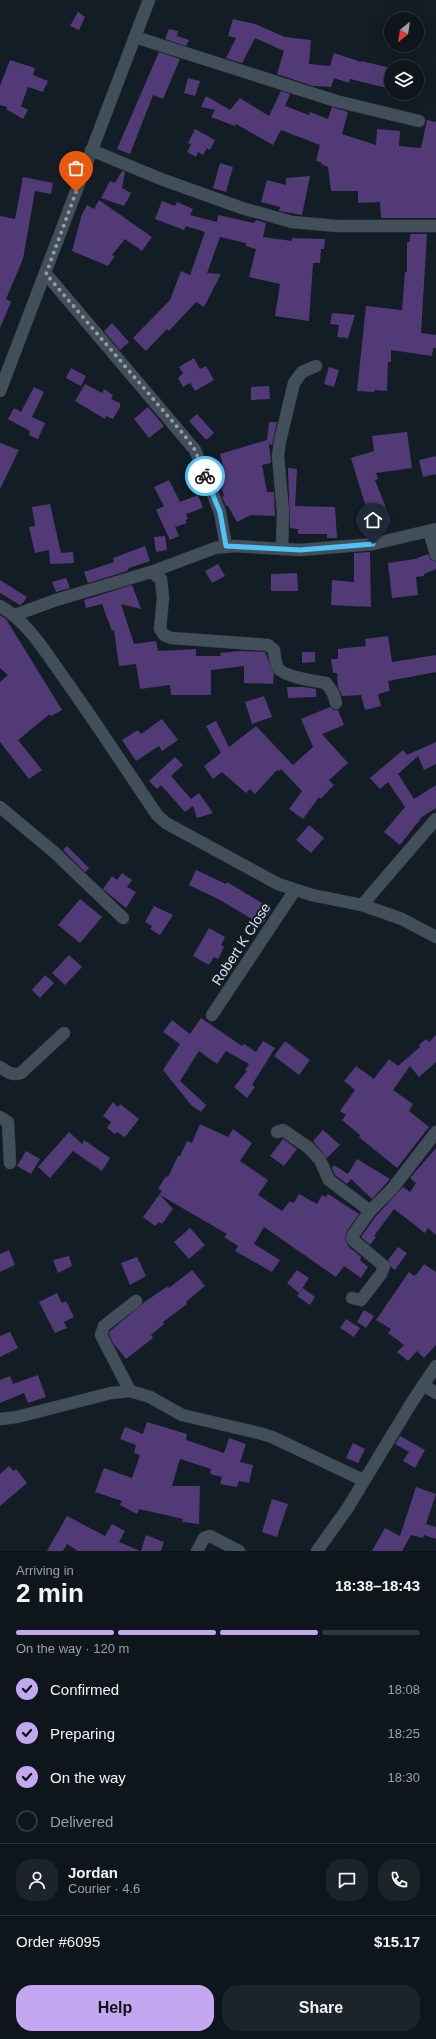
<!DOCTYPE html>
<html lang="en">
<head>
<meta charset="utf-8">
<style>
  :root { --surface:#0e161c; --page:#1c2329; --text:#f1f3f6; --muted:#9b9fa3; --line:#2e353b; --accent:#c4a7f1 }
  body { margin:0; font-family:Helvetica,sans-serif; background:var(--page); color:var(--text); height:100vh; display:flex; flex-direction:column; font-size:15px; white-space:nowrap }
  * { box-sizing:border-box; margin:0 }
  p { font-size:13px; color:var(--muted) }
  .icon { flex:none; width:22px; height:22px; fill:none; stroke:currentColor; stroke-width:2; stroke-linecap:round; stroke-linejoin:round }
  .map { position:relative; height:1551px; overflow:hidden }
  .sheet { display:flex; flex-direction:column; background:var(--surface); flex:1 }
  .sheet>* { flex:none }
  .needle { width:26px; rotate:210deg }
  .tools { position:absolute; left:384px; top:12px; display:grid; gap:8px }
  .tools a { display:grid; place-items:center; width:40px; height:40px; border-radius:50%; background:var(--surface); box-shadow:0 4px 16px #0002,0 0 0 1px var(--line); font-size:20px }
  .pin { position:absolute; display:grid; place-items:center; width:34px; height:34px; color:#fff; margin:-41px -17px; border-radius:50% 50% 50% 0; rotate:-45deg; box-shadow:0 0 4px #0007 }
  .pin .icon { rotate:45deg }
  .courier { position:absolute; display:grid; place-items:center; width:40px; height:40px; margin:-20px; border:3px solid #4fc3f7; border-radius:50%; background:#fff; color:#222; box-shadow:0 1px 5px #0007 }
  .headline em { font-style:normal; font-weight:700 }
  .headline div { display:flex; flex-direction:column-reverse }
  .headline { display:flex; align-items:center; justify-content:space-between; height:68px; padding:0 16px }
  h1 { font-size:26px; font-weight:700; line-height:30px }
  .bar { display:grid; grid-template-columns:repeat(4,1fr); gap:6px 4px; align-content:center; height:48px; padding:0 16px }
  .bar i { height:5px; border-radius:3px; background:var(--line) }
  .bar .selected { background:var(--accent) }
  .bar p { grid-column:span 4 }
  .line { display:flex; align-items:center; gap:10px; padding:0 16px; border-top:1px solid var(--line) }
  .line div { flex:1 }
  .round { display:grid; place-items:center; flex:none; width:42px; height:42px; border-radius:16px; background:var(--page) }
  ol { padding:0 16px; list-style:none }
  li { display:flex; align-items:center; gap:12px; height:44px }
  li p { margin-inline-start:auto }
  li .icon { padding:4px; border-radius:50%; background:var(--accent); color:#111; stroke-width:4 }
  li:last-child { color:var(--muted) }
  li i { width:22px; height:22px; border:2px solid var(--line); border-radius:50% }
  .primary-button { display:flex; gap:8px; margin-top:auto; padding:8px 16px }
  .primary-button a { flex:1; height:46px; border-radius:16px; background:var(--accent); color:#111; font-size:16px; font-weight:700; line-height:46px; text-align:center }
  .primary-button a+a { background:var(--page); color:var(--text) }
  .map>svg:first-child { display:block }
  .building { fill:#523a77 }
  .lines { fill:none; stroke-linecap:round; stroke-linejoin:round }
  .minor-casing { stroke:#31373e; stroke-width:13 }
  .minor { stroke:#424e59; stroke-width:12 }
  .done { stroke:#959da4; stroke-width:4; stroke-dasharray:0 7.2 }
  .route { stroke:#4fc3f7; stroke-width:5 }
  .labels { text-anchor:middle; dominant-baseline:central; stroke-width:4; stroke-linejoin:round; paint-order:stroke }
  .street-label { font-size:14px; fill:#dbe2e8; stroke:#121d26 }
</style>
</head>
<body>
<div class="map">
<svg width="436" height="1551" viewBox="0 0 436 1551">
  <rect width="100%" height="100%" fill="#121d26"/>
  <!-- building -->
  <g class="building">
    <path d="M78 12 85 17 79 30 70 26Z"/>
    <path d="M233 19 255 24 285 37 311 40 309 64 330 66 334 53 361 62V61L391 68V89L350 79 349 83 334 78 331 87 313 86 277 74 284 51 255 38 242 63 228 59 226 58 236 38 228 36Z"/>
    <path d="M169 29 178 31 177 36 189 40 186 46 165 39Z"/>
    <path d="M159 52 180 59 163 99 153 95 130 154 117 149Z"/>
    <path d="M10 60 35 68 33 75 48 81 43 92 28 87 21 106 28 110 23 119 6 109 7 107 0 105V86Z"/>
    <path d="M188 78 200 81 195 96 184 93Z"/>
    <path d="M281 91 290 94 285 106 309 115 310 112 328 119 332 107 348 112 342 134 376 145 377 129 400 131 399 146 421 148 427 120 436 122V218H381L380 202 358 203V191H331L328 167 321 164V162L316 161 320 145 281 130 273 145 236 124 235 126 211 117 215 110 201 107 206 96 230 110 240 98 269 116Z"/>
    <path d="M195 129 215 140 210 150 207 148 203 155 198 152 196 157 187 152 191 144 188 143Z"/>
    <path d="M220 163 233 167 226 192 213 188Z"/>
    <path d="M122 171 125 172 122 188 131 193 124 206 101 198 110 181 115 183Z"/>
    <path d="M310 176 302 215 279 211 280 207 261 202 267 180 286 185V178Z"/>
    <path d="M23 177 53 183 51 194 35 191 23 259 6 299 11 302 0 328V216L15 219Z"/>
    <path d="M99 200 152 237 142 251 125 239 112 255 115 256 108 266 72 251 82 214 87 205 94 209Z"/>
    <path d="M162 201 175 206 177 202 193 209 190 215 217 222 218 215 254 223 256 220 266 223 263 237 292 241V238L325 239 324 249H321L320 263H313L309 321 275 316 280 284 249 277 256 249 246 246V243L220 237 207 273 221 274 204 307 196 302 169 331 167 329 146 351 133 338 170 300 181 271 190 275 205 232 186 226 184 230 155 219Z"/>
    <path d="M410 234H427L421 333 436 335V348H433L432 356 391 350V362H388L387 391 375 390 374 392 357 391 366 306 402 310 405 272H407V242H410Z"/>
    <path d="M332 313 355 315 348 338 337 337 339 325 330 324Z"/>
    <path d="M112 323 129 342 120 350 104 331Z"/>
    <path d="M194 358 200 369 206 366 214 380 195 391 190 383 183 387 178 378 183 373 179 367Z"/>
    <path d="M329 367 339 370 334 387 324 384Z"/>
    <path d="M71 368 86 376 81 386 66 378Z"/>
    <path d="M85 384 102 393 104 389 113 395 111 399 120 403V407L113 419 106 416 105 419 75 401Z"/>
    <path d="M269 386 270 399 251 400V387Z"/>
    <path d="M34 387 44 392 32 417 45 423 38 439 29 435 30 431 8 419 14 408 21 412Z"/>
    <path d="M148 407 164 426 149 438 134 419Z"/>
    <path d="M197 414 214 433 206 440 189 421Z"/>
    <path d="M269 422H277L272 445 269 444 271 463 262 465 267 492H274L275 516 251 515 237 522 228 506H226L222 497 224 496 217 474 220 473 218 467 223 466 220 454 267 440Z"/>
    <path d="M407 432 412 468 376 473 378 479 375 480 391 521 380 522 378 513 368 514 351 458 374 451 372 436Z"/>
    <path d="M0 443 19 450 0 489Z"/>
    <path d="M436 456V474L423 477 419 460Z"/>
    <path d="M288 468 297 469 295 506 335 507 337 538H327V534H298V529L290 528Z"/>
    <path d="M169 480 180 502 198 495 203 508 186 514 188 519 185 520 187 523 175 527 179 536 170 540 156 510 164 506 154 487Z"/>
    <path d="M50 504 61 553 73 552 74 563 50 564 49 550 35 553 29 527 35 526 32 507Z"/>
    <path d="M165 536 167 550 156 552 154 537Z"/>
    <path d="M145 546 150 561 129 568 127 571 88 583 84 572 114 562 113 558Z"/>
    <path d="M370 552 371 607 331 605 332 580 354 582V553Z"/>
    <path d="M428 554 431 560 436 562V569L424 574V576L416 577 418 595 392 598 388 563 415 559Z"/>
    <path d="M218 564 225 576 212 583 205 571Z"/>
    <path d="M297 573 298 591H271V574Z"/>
    <path d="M66 578 70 588 56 592 52 582Z"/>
    <path d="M0 580 27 597 22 604 20 605 0 593Z"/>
    <path d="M132 585 141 609 121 604 134 644 156 641 158 651 196 649V656H221L220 653 240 651 265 652 274 674 273 684 244 683V666L211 670V695H171L170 685 140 689 136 664 119 666 114 630 112 631 102 604 86 608 84 600Z"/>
    <path d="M0 615 6 619 62 710 51 716 50 714 18 740 42 770 29 779 0 742V682L8 675 0 668Z"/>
    <path d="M388 636 392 662 436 655V672L388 681 390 691 378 694 381 706 365 710 361 695 342 696 338 687 337 673H333L331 659H338V649L366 646 365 639Z"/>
    <path d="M302 652H315V662L302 663Z"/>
    <path d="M287 687H304L316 689V697L288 698Z"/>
    <path d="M264 696 272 717 252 724 245 702Z"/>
    <path d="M330 707 334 710H338L344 725 322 734 348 763 329 780 334 785 320 799 319 797 303 819 289 809 302 791 281 769 279 771 277 770 255 794 250 789 246 793 222 772 213 779 204 766 221 753 206 726 216 721 229 747 256 726 293 765 313 747 301 719Z"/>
    <path d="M162 719 178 740 162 751 159 746 136 761 122 740 138 730 141 734Z"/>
    <path d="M436 742V764L424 770 418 756 398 774 414 799 436 785V808L422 817 400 845 384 832 405 807 388 782 380 789 370 778 403 750 407 755Z"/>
    <path d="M175 757 183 765 171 776 191 799 199 793 213 813 197 818 193 806 185 812 161 785 157 789 149 781Z"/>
    <path d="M309 825 324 838 311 853 296 840Z"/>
    <path d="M67 846 89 868 85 872 63 850Z"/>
    <path d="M196 870 226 884 227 882 272 909 262 925 220 900 189 885Z"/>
    <path d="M122 873 132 880 127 887 136 892 126 908 103 889 112 876 117 880Z"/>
    <path d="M80 899 102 917 80 943 58 925Z"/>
    <path d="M154 906 173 915 160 935 150 929 152 926 145 922Z"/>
    <path d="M209 928 225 937 221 945 224 947 218 959 214 957 209 965 193 956Z"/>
    <path d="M69 955 82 967 65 985 52 973Z"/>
    <path d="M45 975 54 983 40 998 32 990Z"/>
    <path d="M201 1018 242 1046 244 1044 256 1052 263 1041 275 1048 252 1085 255 1087 247 1098 234 1087 247 1071 245 1070 249 1064 226 1051 217 1064 199 1051 180 1081 206 1105 201 1112 191 1105 163 1070 180 1044 163 1032 172 1020 190 1034Z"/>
    <path d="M436 1035V1062L419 1077 410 1066 393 1090 413 1104 409 1111 429 1127 397 1168 359 1137 360 1135 342 1120 346 1115 340 1111 355 1090 344 1081 356 1066 374 1079 389 1059 398 1066 420 1047 419 1045 426 1039 429 1042Z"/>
    <path d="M285 1041 310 1060 299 1075 274 1056Z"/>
    <path d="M113 1102 118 1107 120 1104 139 1119 125 1137 117 1132 115 1134 107 1128 111 1122 103 1116Z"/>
    <path d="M200 1124 228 1137 233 1129 252 1143 240 1161 268 1180 258 1195 282 1211 290 1201 294 1203 299 1194 317 1204 322 1195 325 1197 328 1194 359 1214 347 1231 345 1239 349 1247 361 1257 360 1260 368 1267 361 1278 344 1266 336 1277 264 1227 254 1244 280 1260 272 1272 235 1251 238 1246 224 1237 227 1234 160 1195 173 1209 162 1224 159 1222 155 1226 143 1217 162 1191 158 1189 166 1176 168 1177 178 1156H180L187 1141 192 1143Z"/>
    <path d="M323 1130 340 1145 327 1158 313 1141Z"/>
    <path d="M69 1132 82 1144 84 1140 110 1158 102 1171 73 1151 50 1178 38 1167Z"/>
    <path d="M283 1139 297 1149 284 1166 270 1156Z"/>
    <path d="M436 1148V1235L428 1228 425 1233 394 1209 374 1236 376 1237 370 1245 361 1237 376 1216 403 1187 410 1192 416 1183 410 1178Z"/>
    <path d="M26 1151 40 1159 31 1174 17 1166Z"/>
    <path d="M357 1159 390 1179 372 1199 351 1179 347 1184 335 1175 332 1168 334 1165 348 1174Z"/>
    <path d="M190 1228 205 1245 189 1259 174 1242Z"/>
    <path d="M398 1247 407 1253 395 1270 391 1267 388 1260Z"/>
    <path d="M9 1250 15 1265 0 1272V1254Z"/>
    <path d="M69 1256 72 1266 58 1273 53 1260Z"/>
    <path d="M137 1257 146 1276 130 1285 121 1263Z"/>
    <path d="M424 1264 436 1272V1345L424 1358 417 1351 408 1361 397 1352 404 1345 388 1333 391 1329 376 1320 409 1272 414 1276 416 1275Z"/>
    <path d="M192 1270 205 1286 186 1302 187 1304 163 1322 164 1324 151 1335 153 1338 126 1359 113 1343 109 1334 110 1331 146 1301 168 1286 169 1288Z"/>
    <path d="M297 1270 309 1278 299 1293 287 1283Z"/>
    <path d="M303 1288 315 1297 310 1305 297 1296Z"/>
    <path d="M57 1293 62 1303 66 1301 74 1317 64 1322 67 1328 55 1333 39 1302Z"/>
    <path d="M364 1310 374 1316 366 1328 357 1322Z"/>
    <path d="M346 1319 360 1328 354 1337 340 1328Z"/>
    <path d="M10 1332 18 1348 0 1357V1336Z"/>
    <path d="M38 1375 46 1397 28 1403 24 1393 0 1403V1380L10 1376 13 1384Z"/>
    <path d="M147 1422 187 1434 186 1440 224 1453 229 1438 246 1444 240 1462 253 1465 249 1483 239 1481 237 1487 220 1484 222 1477 210 1474 211 1469 180 1459 172 1486H200L199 1524 182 1522 183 1519 139 1509 137 1514 120 1505 122 1501 95 1492 104 1468 132 1478 140 1455 134 1453 136 1445 120 1439 125 1427 143 1434Z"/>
    <path d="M400 1436 425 1450 415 1468 403 1461 409 1452 395 1444Z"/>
    <path d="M353 1443 365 1449 358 1463 346 1458Z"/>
    <path d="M9 1466 14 1471 16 1469 27 1483 0 1506V1474Z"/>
    <path d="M416 1487 436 1494 426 1524 436 1527V1539L424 1535 423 1538 411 1535 402 1551H372L385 1528 400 1536Z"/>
    <path d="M272 1499 288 1504 277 1537 262 1532Z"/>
    <path d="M67 1516 105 1536 112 1524 125 1531 119 1542 140 1551H78L67 1544 63 1551H47Z"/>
    <path d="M146 1535 164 1542 161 1551H141Z"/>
  </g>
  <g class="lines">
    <!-- minor casing -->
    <g class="minor-casing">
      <g id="minor">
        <path d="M135 37 336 101 419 121"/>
        <path d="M91 150 161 179 242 208 292 222 337 226H436"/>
        <path d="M46 274 195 450 220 512 226 546"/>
        <path d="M0 391 149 0"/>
        <path d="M429 531 436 555"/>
        <path d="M282 549 283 512 278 456 280 441 294 383 302 372 316 366"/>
        <path d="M151 572 161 579 163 598 160 629 164 635 171 638 268 645 274 650C275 656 275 663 278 668 284 677 316 681 326 683L333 693 336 703"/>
        <path d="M0 606C28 622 46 653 64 678 96 723 126 769 157 815L166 823 278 884 312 895 362 905 402 919 436 937"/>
        <path d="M15 615 56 600 151 572 215 548 235 546 300 550 373 544 436 529"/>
        <path d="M0 807 54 852 123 918"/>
        <path d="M362 905 436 819"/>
        <path d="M212 1015 295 890"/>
        <path d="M0 1067C7 1072 13 1076 21 1073L64 1033"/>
        <path d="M0 1117 8 1122 10 1163"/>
        <path d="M277 1132 283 1130 309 1148 320 1160 329 1180 370 1211"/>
        <path d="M352 1298 361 1300 381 1274 384 1266 354 1241 352 1238 353 1235 370 1211 392 1189 436 1132"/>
        <path d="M423 1385 436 1393"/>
        <path d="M130 1391 101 1335 104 1326 136 1301"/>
        <path d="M0 1419 17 1417 111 1393 130 1391 150 1397 182 1415 259 1433 272 1437 363 1480"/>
        <path d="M197 1551 204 1538 210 1536 239 1551"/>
        <path d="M317 1551 347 1509 412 1402 436 1366"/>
      </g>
    </g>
    <!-- minor -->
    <use href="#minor" class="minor"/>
  </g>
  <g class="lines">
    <!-- done -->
    <path class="done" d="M76 192 46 274 185 436 195 450 205 476"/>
    <!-- route -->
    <path class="route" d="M205 476 220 512 226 546 300 550 373 544"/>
  </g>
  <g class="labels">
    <!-- street labels -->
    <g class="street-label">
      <text transform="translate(241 944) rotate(-57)">Robert K Close</text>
    </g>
  </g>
</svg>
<div class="tools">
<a><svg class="needle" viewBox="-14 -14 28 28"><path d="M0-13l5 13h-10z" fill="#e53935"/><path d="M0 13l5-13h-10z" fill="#9b9fa3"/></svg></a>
<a><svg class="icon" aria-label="layers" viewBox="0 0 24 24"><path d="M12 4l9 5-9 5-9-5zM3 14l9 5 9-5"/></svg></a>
</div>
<div class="pin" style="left:76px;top:192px;background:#ea580c"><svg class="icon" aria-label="bag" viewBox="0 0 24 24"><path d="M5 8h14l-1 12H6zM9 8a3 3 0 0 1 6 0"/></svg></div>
<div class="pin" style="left:373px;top:544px;background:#1f2937"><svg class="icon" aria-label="home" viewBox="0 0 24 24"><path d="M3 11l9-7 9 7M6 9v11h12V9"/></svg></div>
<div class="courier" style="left:205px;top:476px"><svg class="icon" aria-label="bike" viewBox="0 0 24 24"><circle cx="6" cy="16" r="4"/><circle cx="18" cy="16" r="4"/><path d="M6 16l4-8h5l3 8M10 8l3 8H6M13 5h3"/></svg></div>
</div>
<section class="sheet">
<div class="headline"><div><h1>2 min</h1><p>Arriving in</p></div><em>18:38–18:43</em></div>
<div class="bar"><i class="selected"></i><i class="selected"></i><i class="selected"></i><i></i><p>On the way · 120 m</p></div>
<ol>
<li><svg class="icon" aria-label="check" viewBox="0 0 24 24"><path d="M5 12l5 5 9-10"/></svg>Confirmed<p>18:08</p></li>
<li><svg class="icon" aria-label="check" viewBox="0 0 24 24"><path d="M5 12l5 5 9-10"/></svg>Preparing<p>18:25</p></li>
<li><svg class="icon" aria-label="check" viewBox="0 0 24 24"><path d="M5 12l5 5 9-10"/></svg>On the way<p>18:30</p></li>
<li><i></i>Delivered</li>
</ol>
<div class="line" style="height:72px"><a class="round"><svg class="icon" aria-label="person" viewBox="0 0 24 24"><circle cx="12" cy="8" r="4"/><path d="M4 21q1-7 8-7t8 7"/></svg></a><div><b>Jordan</b><p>Courier · 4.6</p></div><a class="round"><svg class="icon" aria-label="chat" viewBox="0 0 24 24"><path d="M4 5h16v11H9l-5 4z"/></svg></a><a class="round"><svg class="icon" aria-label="phone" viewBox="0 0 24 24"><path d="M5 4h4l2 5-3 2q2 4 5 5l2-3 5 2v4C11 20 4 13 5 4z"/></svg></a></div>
<div class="line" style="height:52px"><div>Order #6095</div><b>$15.17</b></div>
<div class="primary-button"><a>Help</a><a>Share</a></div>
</section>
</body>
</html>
